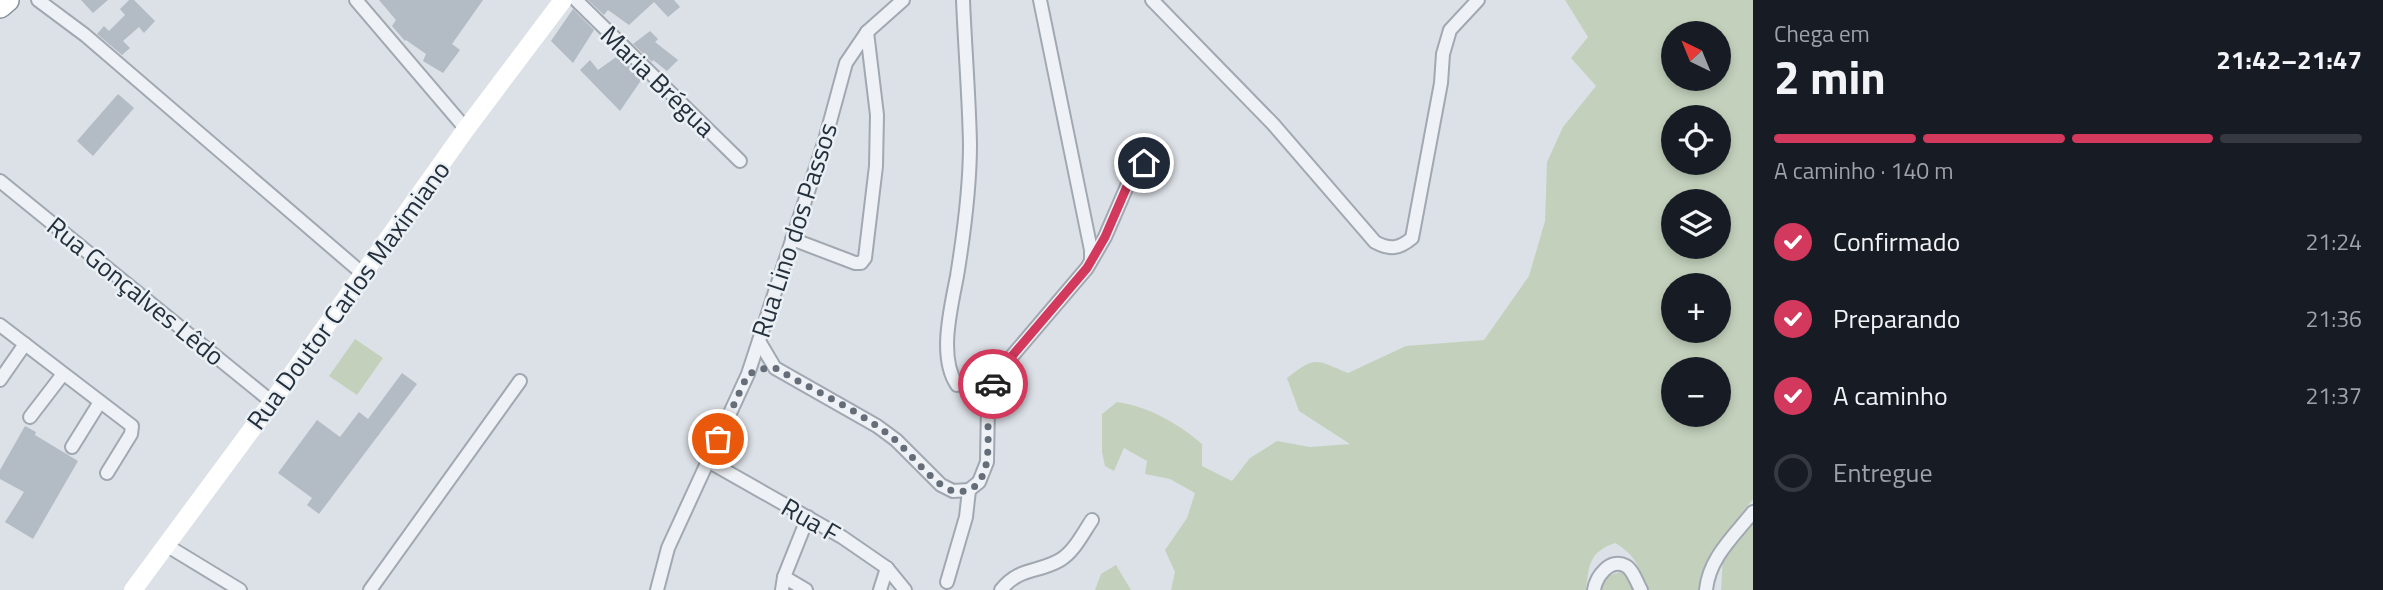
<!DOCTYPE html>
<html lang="pt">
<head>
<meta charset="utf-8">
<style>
  :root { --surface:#171b24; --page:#20242c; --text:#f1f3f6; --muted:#9ea1a6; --line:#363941; --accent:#d3395d }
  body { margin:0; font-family:"Titillium Web",sans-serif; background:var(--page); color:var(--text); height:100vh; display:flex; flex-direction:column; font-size:26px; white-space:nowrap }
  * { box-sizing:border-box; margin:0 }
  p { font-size:23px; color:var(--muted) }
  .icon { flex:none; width:38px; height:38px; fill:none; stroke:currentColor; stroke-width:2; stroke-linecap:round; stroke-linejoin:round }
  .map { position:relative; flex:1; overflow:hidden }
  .panel { display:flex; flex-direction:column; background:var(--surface); width:630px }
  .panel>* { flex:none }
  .needle { width:46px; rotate:317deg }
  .controls { position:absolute; left:1661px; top:21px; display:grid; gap:14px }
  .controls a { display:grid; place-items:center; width:70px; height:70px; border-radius:50%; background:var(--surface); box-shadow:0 4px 10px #0003; font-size:35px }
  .pin { position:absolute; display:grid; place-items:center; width:60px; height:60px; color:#fff; margin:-30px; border:4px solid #fff; border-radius:50%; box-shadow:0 2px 7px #0007 }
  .courier { position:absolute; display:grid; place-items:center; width:70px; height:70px; margin:-35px; border:5px solid #d3395d; border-radius:50%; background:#fff; color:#222; box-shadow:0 2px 9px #0007 }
  .headline em { font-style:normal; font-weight:700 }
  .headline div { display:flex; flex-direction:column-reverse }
  .headline { display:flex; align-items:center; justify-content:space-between; height:119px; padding:0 21px }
  h1 { font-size:46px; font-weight:700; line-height:52px }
  .bar { display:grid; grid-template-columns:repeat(4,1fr); gap:10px 7px; align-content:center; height:84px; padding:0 21px }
  .bar i { height:9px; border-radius:5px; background:var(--line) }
  .bar .selected { background:var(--accent) }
  .bar p { grid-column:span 4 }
  ol { padding:0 21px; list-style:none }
  li { display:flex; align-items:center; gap:21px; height:77px }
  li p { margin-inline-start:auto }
  li .icon { padding:7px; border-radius:50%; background:var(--accent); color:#fff; stroke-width:4 }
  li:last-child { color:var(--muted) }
  li i { width:38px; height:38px; border:4px solid var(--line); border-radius:50% }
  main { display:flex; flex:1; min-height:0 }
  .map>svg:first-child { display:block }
  .green { fill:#c3d1bc; fill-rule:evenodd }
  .building { fill:#b3bbc4 }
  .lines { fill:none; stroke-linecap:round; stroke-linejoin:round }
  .street-casing { stroke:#a1a8b1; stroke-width:16 }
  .highway-casing { stroke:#83909e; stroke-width:26 }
  .street { stroke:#eef1f5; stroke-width:12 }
  .secondary { stroke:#fff; stroke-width:18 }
  .highway { stroke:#fff; stroke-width:23 }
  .done { stroke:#656e78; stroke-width:7; stroke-dasharray:0 12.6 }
  .route { stroke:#d3395d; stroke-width:9 }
  .labels { text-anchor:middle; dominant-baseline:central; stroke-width:5; stroke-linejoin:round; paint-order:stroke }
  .street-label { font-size:26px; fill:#25303d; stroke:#ebf0f5 }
</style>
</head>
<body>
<main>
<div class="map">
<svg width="1753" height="590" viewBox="0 0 1753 590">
  <rect width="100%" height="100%" fill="#dce1e7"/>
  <!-- green -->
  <g class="green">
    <path d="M1565 0H1753V499L1711 552 1705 574V590H1646C1640 568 1636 555 1615 543 1589 552 1589 565 1586 590H1171L1175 572 1165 550 1187 518 1195 493 1170 479 1145 474 1147 461 1124 448 1114 471 1105 466 1102 452V414L1117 402C1148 406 1179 424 1202 444V466L1232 481 1250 458 1277 441 1310 447 1350 444 1299 411 1287 378C1316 355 1316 360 1348 373L1406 346 1484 340 1529 276 1545 221 1547 162 1563 127 1596 86 1571 58 1588 37ZM1673 33H1718V79H1673ZM1673 117H1718V163H1673ZM1673 201H1718V247H1673ZM1673 285H1718V331H1673ZM1673 369H1718V415H1673Z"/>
    <path d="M355 339 383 358 357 395 329 376Z"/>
    <path d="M1753 518V590H1721L1723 557Z"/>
    <path d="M1116 565 1131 590H1095L1101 574Z"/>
    <path d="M1625 570 1639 590H1599L1608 576Z"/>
  </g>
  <!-- building -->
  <g class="building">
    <path d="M81 0H108L93 13Z"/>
    <path d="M129 0H134L155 21 144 33 139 27 123 41 130 48 122 55 97 34 104 26 109 31 125 15 120 9Z"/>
    <path d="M379 0H483L452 44 460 50 443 73 423 61 426 54 406 40 405 41 392 26 396 20Z"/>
    <path d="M588 0H674L680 7 668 17 654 2 629 25 608 10 604 15Z"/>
    <path d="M573 9 594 30 573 63 551 41Z"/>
    <path d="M650 31 658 39 655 42 678 60 667 71 653 60 652 62 633 44Z"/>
    <path d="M619 55 642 79 620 111 580 70 590 60 598 70Z"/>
    <path d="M118 94 134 108 93 156 77 141Z"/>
    <path d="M402 373 417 384 319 514 307 505 312 498 278 473 317 420 340 437 359 412 368 419Z"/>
    <path d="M25 426 36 432 35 435 78 461 33 539 5 522 24 492 0 479V470Z"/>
  </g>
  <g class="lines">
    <!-- street casing -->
    <g class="street-casing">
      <g id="street">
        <path d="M38 0 85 35 363 274"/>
        <path d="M356 0 466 129"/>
        <path d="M576 0 740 161"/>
        <path d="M1040 0 1091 250V260"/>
        <path d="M1152 0 1273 124 1375 242C1390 250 1399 249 1412 238L1441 83 1443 54 1450 30 1478 0"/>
        <path d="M0 181 272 402"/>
        <path d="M792 239 855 263H861L865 258 876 166 877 115 867 32"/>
        <path d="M0 325 132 426 131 434 107 473"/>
        <path d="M759 341 775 368 877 426 896 440 941 485 953 491 969 490 979 482 987 462 988 403 992 386 1001 369 1087 268 1105 237 1128 184 1145 164"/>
        <path d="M0 380 25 344"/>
        <path d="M957 385C938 357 951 308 957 276 964 233 970 188 970 144 969 96 965 48 963 0"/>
        <path d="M30 417 63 374"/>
        <path d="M72 447 100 402"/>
        <path d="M708 461 842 537 887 568 905 590"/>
        <path d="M166 545 240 590"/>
        <path d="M784 577 806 590"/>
        <path d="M947 582 966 517 969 490"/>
        <path d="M370 590 520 381"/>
        <path d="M657 590 668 548 748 374 825 140 846 63 867 32 903 0"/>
        <path d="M782 590 784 577 808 517"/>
        <path d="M880 590 887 568"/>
        <path d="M1001 590C1019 567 1038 573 1060 560 1074 552 1083 533 1092 520"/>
        <path d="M1594 590C1596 577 1610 557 1626 566 1633 570 1637 583 1641 590"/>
        <path d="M1706 590C1709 558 1734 536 1753 512"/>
      </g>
    </g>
    <!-- highway casing -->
    <g class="highway-casing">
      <path id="highway" d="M0 6 7 0"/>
    </g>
    <!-- street -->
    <use href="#street" class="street"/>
    <!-- secondary -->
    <path class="secondary" d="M133 590 272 402 466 129 563 0"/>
    <!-- highway -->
    <use href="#highway" class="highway"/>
  </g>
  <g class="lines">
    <!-- done -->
    <path class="done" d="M718 439 748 374 766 368H775C814 391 859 410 894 439 910 452 936 488 954 491 963 493 973 490 978 483 997 459 981 413 993 384"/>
    <!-- route -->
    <path class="route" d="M993 384 1001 369 1087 268 1105 237 1128 184 1144 163"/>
  </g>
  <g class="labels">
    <!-- street labels -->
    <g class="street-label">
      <text transform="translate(658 81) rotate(44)">Maria Brégua</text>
      <text transform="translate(794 230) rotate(-72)">Rua Lino dos Passos</text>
      <text transform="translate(136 291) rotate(39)">Rua Gonçalves Lêdo</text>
      <text transform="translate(348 295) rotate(-54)">Rua Doutor Carlos Maximiano</text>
      <text transform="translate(811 520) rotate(30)">Rua F</text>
    </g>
  </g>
</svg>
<div class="controls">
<a><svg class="needle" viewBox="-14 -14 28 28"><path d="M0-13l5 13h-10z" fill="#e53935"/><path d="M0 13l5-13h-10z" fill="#9ea1a6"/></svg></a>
<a><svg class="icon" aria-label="locate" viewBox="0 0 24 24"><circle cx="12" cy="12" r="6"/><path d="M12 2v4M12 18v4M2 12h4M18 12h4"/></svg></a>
<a><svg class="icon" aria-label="layers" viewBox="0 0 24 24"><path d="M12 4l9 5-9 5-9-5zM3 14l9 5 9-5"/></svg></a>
<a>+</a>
<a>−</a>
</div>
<div class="pin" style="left:718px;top:439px;background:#ea580c"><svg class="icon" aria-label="bag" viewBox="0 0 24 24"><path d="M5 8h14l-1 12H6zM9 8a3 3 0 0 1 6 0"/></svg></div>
<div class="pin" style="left:1144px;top:163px;background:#1f2937"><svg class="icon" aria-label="home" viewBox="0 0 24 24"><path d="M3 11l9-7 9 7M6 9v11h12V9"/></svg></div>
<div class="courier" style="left:993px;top:384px"><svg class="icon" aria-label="car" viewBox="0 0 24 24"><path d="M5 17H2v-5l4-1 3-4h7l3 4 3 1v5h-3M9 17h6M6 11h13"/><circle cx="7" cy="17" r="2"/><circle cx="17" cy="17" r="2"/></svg></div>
</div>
<section class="panel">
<div class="headline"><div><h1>2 min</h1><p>Chega em</p></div><em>21:42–21:47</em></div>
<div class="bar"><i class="selected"></i><i class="selected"></i><i class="selected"></i><i></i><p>A caminho · 140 m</p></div>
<ol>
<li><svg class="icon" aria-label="check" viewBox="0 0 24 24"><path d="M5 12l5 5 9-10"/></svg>Confirmado<p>21:24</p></li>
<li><svg class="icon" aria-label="check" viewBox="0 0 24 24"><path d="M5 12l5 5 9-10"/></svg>Preparando<p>21:36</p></li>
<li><svg class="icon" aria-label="check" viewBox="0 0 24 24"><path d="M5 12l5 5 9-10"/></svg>A caminho<p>21:37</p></li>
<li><i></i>Entregue</li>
</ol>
</section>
</main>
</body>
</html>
